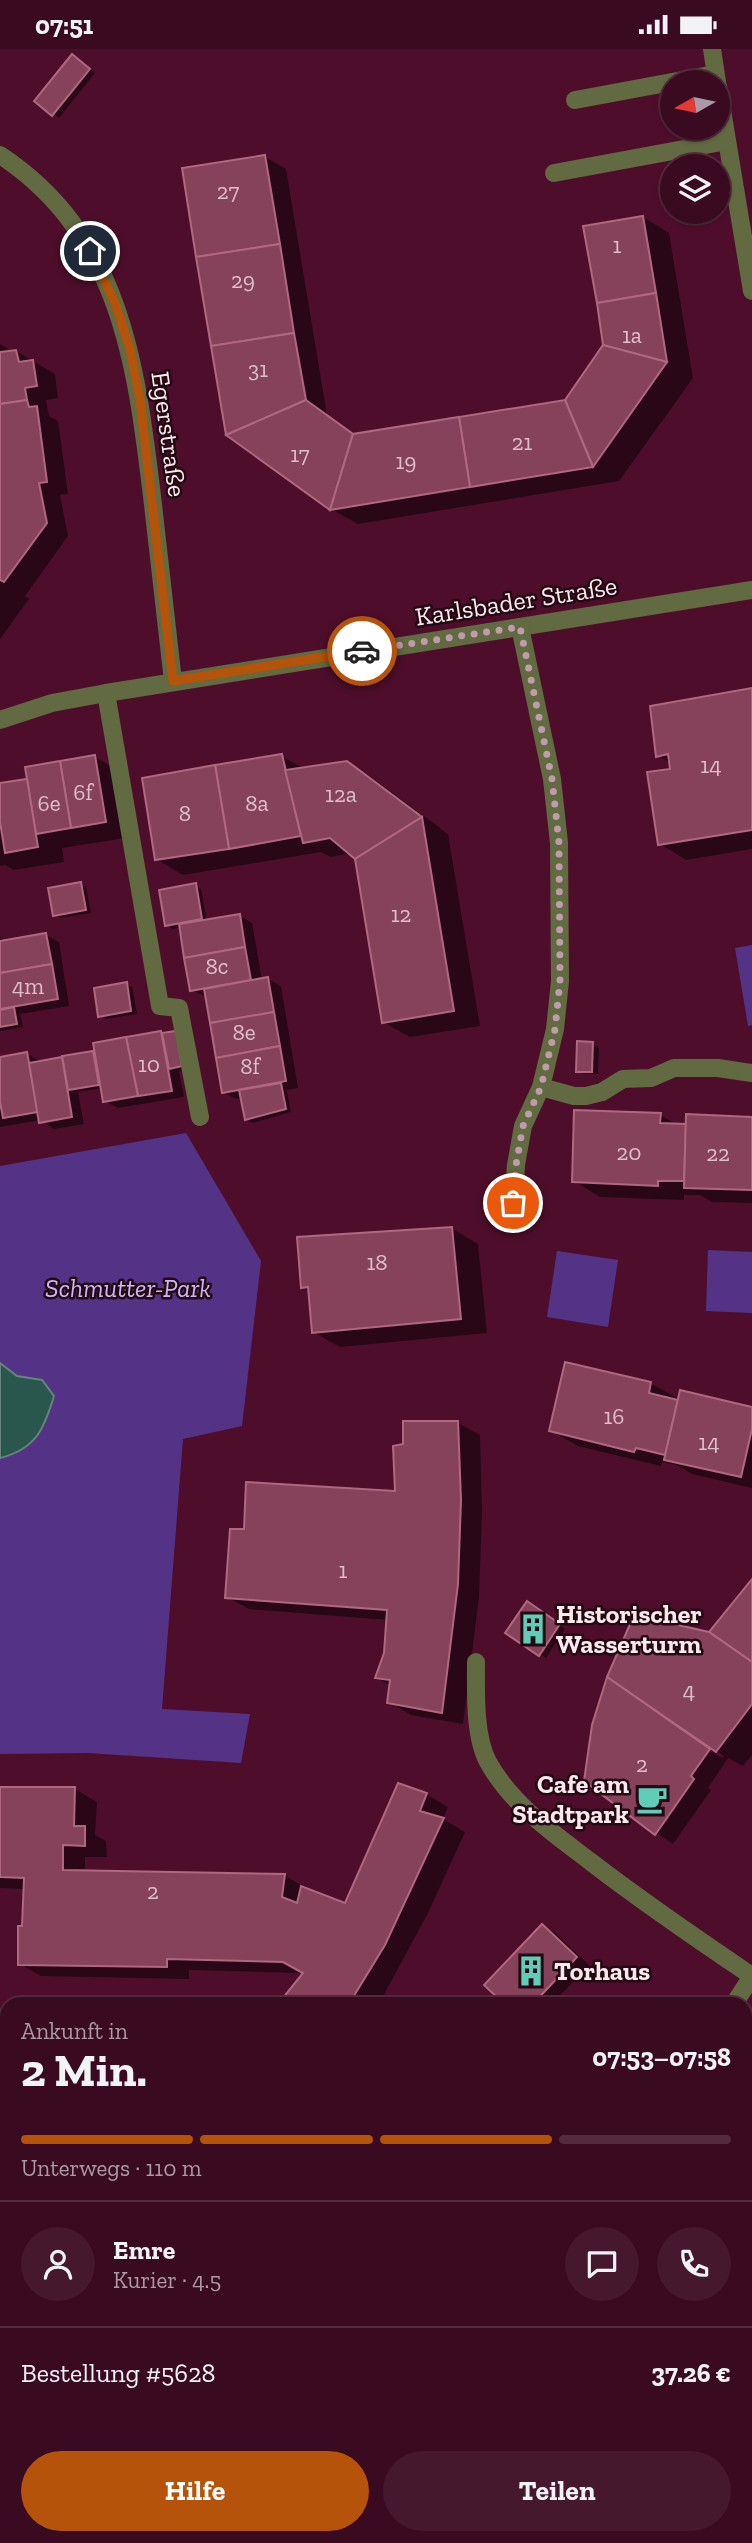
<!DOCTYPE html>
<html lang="de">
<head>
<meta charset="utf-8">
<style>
  :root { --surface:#3a0a20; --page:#45182d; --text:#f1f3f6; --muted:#ab9aa5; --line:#542b3e; --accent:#b45309 }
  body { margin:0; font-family:"Zilla Slab",serif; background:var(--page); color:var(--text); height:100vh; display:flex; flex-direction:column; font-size:26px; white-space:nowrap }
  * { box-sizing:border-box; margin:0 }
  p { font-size:23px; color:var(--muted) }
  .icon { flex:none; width:38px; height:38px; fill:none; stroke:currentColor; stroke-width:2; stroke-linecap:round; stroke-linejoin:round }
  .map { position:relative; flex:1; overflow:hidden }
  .panel { position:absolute; left:0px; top:1948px; width:752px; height:548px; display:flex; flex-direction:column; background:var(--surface); border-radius:21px 21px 0 0; box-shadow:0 2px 5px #0004,0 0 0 2px var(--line) }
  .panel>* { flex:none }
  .needle { width:46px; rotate:261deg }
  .fabs { position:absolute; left:660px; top:21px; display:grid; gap:14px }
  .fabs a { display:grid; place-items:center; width:70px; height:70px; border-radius:50%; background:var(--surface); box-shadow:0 2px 5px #0004,0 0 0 2px var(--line); font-size:35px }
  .pin { position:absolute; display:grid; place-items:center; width:60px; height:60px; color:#fff; margin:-30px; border:4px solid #fff; border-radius:50%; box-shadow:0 2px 7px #0007 }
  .courier { position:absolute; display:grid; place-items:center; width:70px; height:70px; margin:-35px; border:5px solid #b45309; border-radius:50%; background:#fff; color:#222; box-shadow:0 2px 9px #0007 }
  .head em { font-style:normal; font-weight:700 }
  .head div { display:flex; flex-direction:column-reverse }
  .head { display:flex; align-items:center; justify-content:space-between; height:119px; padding:0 21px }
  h1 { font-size:46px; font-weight:700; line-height:52px }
  .bar { display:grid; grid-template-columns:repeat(4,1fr); gap:10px 7px; align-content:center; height:84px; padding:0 21px }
  .bar i { height:9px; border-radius:5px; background:var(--line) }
  .bar .selected { background:var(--accent) }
  .bar p { grid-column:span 4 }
  .line { display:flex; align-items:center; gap:18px; padding:0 21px; border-top:2px solid var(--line) }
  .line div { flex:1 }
  .round { display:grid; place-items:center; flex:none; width:74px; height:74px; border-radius:37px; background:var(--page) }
  .button { display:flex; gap:14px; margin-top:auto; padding:14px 21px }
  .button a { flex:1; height:80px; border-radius:42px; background:var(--accent); color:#fff; font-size:28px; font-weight:700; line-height:80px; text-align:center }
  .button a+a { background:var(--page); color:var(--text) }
  .status { display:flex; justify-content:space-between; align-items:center; height:49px; padding:0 35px; background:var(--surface); direction:ltr }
  .status svg { height:19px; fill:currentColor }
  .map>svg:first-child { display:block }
  .green { fill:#543387 }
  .water { fill:#29574e; stroke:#68837e; stroke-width:2 }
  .shadow { fill:#0007; fill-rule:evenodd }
  .building { fill:#87425b; stroke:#b06780; stroke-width:2 }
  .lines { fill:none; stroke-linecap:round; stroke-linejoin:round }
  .minor { stroke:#616a41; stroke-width:18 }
  .done { stroke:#be9caa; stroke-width:7; stroke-dasharray:0 12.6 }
  .route { stroke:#b45309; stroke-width:9 }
  .labels { text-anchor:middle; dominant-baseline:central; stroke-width:5; stroke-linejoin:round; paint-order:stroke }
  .number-label { font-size:23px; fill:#ddbfc9 }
  .street-label { font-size:26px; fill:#fae9ee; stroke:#240913 }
  .park-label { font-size:26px; font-style:italic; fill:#ccb6fb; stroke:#240913 }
  .poi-label { font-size:26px; font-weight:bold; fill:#fae9ee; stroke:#240913; text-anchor:start }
</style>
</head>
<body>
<div class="status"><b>07:51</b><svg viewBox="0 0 49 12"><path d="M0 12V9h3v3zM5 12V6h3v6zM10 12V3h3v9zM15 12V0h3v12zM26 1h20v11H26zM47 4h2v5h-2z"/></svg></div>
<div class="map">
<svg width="752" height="2494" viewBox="0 0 752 2494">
  <rect width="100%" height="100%" fill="#4e0e2b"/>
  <!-- green -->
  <g class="green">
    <path d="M752 896V976L748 977 735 899Z"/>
    <path d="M186 1084 261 1212 242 1377 183 1390 162 1660 250 1665 241 1714 88 1704 0 1705V1117Z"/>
    <path d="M708 1201 752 1203V1264L706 1262Z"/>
    <path d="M557 1202 618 1211 608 1278 547 1268Z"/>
  </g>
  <!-- water -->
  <path class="water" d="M0 1314 17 1327 42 1331 54 1347C44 1380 36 1400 0 1409Z"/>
  <!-- shadow -->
  <g class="shadow">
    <path d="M78 10 95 24 59 69 36 52Z"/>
    <path d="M265 108 286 120 327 366 357 386 566 352 605 297 643 168 669 184 693 329 619 432 358 475 331 460 228 385Z"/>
    <path d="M0 295 8 300 9 304 16 302 55 325 58 349 46 351 49 367 58 372 68 445 60 446 68 487 25 547 29 550 0 590Z"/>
    <path d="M752 641V800L686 811 660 795 672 721 671 714 658 707Z"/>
    <path d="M281 707 305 720 347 714 374 730 448 785 480 977 410 988 383 973 356 809 351 804 331 808 321 803 183 826 156 810Z"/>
    <path d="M95 708 121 723 132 788 62 799 64 813 14 821 5 816 0 817V736L29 731Z"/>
    <path d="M80 835 86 838 91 864 61 869 55 866Z"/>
    <path d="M195 836 201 840 207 872 239 866 252 874 262 931 268 930 281 937 298 1039 287 1041 291 1063 252 1074 246 1070 242 1049 236 1050 223 1043 207 948 192 941 181 878 173 880 167 876Z"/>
    <path d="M46 886 59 893 69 957 20 965 23 978 0 982V887L4 893Z"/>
    <path d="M126 935 132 938 137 965 106 970 100 966Z"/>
    <path d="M160 984 188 1020 179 1022 184 1048 118 1059 105 1052 103 1039 78 1043 84 1075 54 1080 41 1071 0 1078V1010L27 1005 40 1012 61 1010 65 1012 92 1004 97 1006Z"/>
    <path d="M593 995 599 998 598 1025H584L578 1022Z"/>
    <path d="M660 1066 678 1076 752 1069V1154L712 1153 700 1146H684V1151L600 1148 574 1132Z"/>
    <path d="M451 1179 478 1195 487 1284 340 1298 313 1283 310 1242 302 1238Z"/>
    <path d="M650 1334 677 1349 675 1357 752 1360V1439L692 1425 677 1416 662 1413 661 1417 578 1397 551 1382Z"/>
    <path d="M458 1374 480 1386 482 1464 479 1548 463 1675 411 1666 389 1653 391 1637 377 1629 386 1605 388 1571 249 1560 227 1548 246 1482 397 1444Z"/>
    <path d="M752 1532V1706L743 1717 728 1709 708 1739 711 1741 673 1795 656 1784 599 1655 608 1628 710 1585ZM703 1694 724 1707 722 1709 701 1697Z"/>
    <path d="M533 1558 565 1580 546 1609 540 1605Z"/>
    <path d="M0 1739 75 1740 97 1753 95 1786 106 1792 107 1808H85V1823L284 1826 306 1839 346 1856 426 1745 448 1758 443 1770 465 1783 428 1864 379 1955H280L305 1924 276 1907 275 1910 299 1924 189 1921V1930L41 1927 19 1915 25 1840 0 1839Z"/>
    <path d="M542 1877 555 1884 589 1916 552 1955H507Z"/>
    <path d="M0 2079 7 2085V2251L0 2244Z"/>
    <path d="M746 2150 752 2151V2231H746Z"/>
    <path d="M746 2395 752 2396V2494H726L723 2492 746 2488Z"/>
    <path d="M257 2488H367L364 2494H267Z"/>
    <path d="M620 2488H684L683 2494H638Z"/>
  </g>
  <!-- building -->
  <g class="building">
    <path d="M72 5 90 20 52 67 34 52Z"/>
    <path d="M265 106 280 195 196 208 182 119Z"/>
    <path d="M643 167 656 244 597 254 583 177Z"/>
    <path d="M280 195 294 284 211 297 196 208Z"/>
    <path d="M656 244 667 313 603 296 597 254Z"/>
    <path d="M294 284 306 351 226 386 211 297Z"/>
    <path d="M603 296 667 313 593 418 565 351Z"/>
    <path d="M16 301 19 313 33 311 37 337 25 339 27 351 0 355V303Z"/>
    <path d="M27 351 29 358 37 357 47 433 39 434 47 474 4 533 0 531V355Z"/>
    <path d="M306 351 353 385 330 461 226 386Z"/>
    <path d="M565 351 593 418 470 438 459 368Z"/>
    <path d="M459 368 470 438 330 461 353 385Z"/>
    <path d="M752 639V781L658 796 647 723 670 720 668 705 656 708 650 657Z"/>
    <path d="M282 705 301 787 229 800 215 716Z"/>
    <path d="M95 706 106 773 71 779 60 712Z"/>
    <path d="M60 712 71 779 36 785 25 718Z"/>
    <path d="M347 712 422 768 355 810 330 789 303 794 285 721Z"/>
    <path d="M215 716 229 800 155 811 142 729Z"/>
    <path d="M27 730 38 798 5 804 0 773V734Z"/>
    <path d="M422 768 454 962 382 974 355 810Z"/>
    <path d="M81 833 86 861 53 867 48 839Z"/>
    <path d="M196 834 202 870 165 877 159 841Z"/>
    <path d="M240 865 245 898 184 909 179 875Z"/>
    <path d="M46 884 52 915 0 924V892Z"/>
    <path d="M245 898 251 931 190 942 184 909Z"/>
    <path d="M52 915 58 950 0 960V924Z"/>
    <path d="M268 928 274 963 210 974 204 940Z"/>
    <path d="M127 933 131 962 98 968 94 939Z"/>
    <path d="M14 958 17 975 0 978V961Z"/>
    <path d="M274 963 280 997 216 1009 210 974Z"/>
    <path d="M161 982 172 1042 138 1047 126 988Z"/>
    <path d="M176 982 182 1017 169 1020 162 984Z"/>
    <path d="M126 988 138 1047 103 1053 93 994Z"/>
    <path d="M577 992 593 993 592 1023H576Z"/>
    <path d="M280 997 286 1032 222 1044 216 1009Z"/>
    <path d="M93 1002 99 1036 68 1041 62 1007Z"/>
    <path d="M27 1003 38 1063 3 1069 0 1053V1008Z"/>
    <path d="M62 1008 72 1068 39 1074 29 1014Z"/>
    <path d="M281 1034 286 1060 245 1071 239 1041Z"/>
    <path d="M574 1061 661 1064 660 1074 686 1075 684 1132H658V1137L572 1133Z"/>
    <path d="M686 1065 752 1068V1141L684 1139Z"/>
    <path d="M452 1178 461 1270 312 1284 308 1238 301 1239 297 1188Z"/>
    <path d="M565 1313 651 1333 649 1344 678 1351 665 1406 636 1399 634 1403 549 1382Z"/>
    <path d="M680 1341 752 1358V1380L741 1428 664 1411Z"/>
    <path d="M403 1372H458L461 1451 458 1535 442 1664 387 1654 390 1631 375 1629 384 1604 387 1561 225 1549 230 1480H244L246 1433 395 1442 393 1397 403 1395Z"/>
    <path d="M752 1530V1613L709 1583Z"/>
    <path d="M527 1552 560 1575 539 1607 505 1584Z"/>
    <path d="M634 1566 709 1583 752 1613V1655L716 1703 607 1628Z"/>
    <path d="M607 1628 710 1700 691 1727 694 1730 655 1786 584 1732 592 1676Z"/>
    <path d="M398 1734 427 1744 420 1762 444 1769 385 1896 349 1955H278L303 1924 283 1913 167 1910V1918L18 1916V1877H22L24 1829 0 1828V1738H75L74 1777H85V1797L63 1796V1821L285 1825 282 1848 297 1854 301 1837 345 1854Z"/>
    <path d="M542 1875 577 1908 533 1955H504L484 1936Z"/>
    <path d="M0 2084 7 2090V2254L0 2244Z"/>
    <path d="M746 2148 752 2149V2226H746Z"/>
    <path d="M7 2372V2403L0 2394V2377Z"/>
    <path d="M746 2393 752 2394V2494L721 2493 722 2488H746Z"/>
    <path d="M254 2488H292L288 2494H263Z"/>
    <path d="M292 2488H350L347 2494H288Z"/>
  </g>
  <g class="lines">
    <!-- minor -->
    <g class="minor">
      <path d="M712 0 717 33"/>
      <path d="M718 37 752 242"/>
      <path d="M575 51 715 25"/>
      <path d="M0 106C121 186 136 315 152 447 159 509 166 571 173 632"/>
      <path d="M554 124 727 92"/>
      <path d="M106 644 160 957 179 959 200 1068"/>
      <path d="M0 671 52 654 106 644 752 541"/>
      <path d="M541 1038 574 1047H586L602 1043 623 1030 651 1029 674 1019H718L752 1024"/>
      <path d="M512 1173 516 1116 523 1077 541 1038 555 980 560 932 559 794 552 730 520 578"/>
      <path d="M476 1613C476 1642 474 1687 488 1713 512 1756 553 1784 591 1813 643 1853 697 1890 752 1927"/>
      <path d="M734 1955 752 1927"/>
      <path d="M146 2494 147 2489"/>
      <path d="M464 2494 466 2488"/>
    </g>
  </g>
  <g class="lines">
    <!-- done -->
    <path class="done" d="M362 602 520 578 552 730 559 794 560 932 555 980 541 1038 523 1077 516 1116 513 1154"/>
    <!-- route -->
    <path class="route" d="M90 202 115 254 130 300 140 351 173 632 362 602"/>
  </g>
  <!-- icons -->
  <defs>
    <g id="building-bare" transform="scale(2.415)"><path d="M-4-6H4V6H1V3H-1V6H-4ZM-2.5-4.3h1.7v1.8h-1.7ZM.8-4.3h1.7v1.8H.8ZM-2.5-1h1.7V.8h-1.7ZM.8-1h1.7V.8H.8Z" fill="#5eceb8" stroke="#240913" stroke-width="2.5" paint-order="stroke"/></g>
    <g id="cafe-bare" transform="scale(2.415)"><path d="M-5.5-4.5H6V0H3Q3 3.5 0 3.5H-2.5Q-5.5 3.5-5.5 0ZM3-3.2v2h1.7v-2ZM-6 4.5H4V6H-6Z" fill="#5eceb8" stroke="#240913" stroke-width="2.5" paint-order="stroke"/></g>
  </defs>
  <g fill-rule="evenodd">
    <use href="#building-bare" x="533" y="1580"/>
    <use href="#cafe-bare" x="652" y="1750"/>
    <use href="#building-bare" x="531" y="1922"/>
  </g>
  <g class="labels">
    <!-- number labels -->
    <g class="number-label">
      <text x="228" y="142">27</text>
      <text x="617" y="196">1</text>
      <text x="243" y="231">29</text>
      <text x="632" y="286">1a</text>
      <text x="258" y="320">31</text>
      <text x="522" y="393">21</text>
      <text x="300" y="405">17</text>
      <text x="406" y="412">19</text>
      <text x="711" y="716">14</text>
      <text x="83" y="743">6f</text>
      <text x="341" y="745">12a</text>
      <text x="49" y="754">6e</text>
      <text x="257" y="754">8a</text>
      <text x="185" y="764">8</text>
      <text x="401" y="865">12</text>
      <text x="217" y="917">8c</text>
      <text x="28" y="937">4m</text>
      <text x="244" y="983">8e</text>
      <text x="149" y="1015">10</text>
      <text x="250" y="1017">8f</text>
      <text x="629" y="1103">20</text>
      <text x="718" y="1104">22</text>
      <text x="377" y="1213">18</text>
      <text x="614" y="1367">16</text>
      <text x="709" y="1393">14</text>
      <text x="343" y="1521">1</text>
      <text x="689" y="1641">4</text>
      <text x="642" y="1715">2</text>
      <text x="153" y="1842">2</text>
    </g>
    <!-- street labels -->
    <g class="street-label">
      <text transform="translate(169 385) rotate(82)">Egerstraße</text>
      <text transform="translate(516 552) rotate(-9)">Karlsbader Straße</text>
    </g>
    <!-- park labels -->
    <g class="park-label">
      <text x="128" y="1239">Schmutter-Park</text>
    </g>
    <!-- poi labels -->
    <g class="poi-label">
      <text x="556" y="1565">Historischer<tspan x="556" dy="30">Wasserturm</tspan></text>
      <text x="629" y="1735" text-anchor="end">Cafe am<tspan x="629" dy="30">Stadtpark</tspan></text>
      <text x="554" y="1922">Torhaus</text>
    </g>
  </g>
</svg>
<div class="fabs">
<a><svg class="needle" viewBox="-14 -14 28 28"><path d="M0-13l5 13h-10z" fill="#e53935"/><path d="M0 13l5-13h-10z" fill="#ab9aa5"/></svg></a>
<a><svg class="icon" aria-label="layers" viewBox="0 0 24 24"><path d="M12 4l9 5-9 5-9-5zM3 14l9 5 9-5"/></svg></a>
</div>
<div class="pin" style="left:513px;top:1154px;background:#ea580c"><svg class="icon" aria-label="bag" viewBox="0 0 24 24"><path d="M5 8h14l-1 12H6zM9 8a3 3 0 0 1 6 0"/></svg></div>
<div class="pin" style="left:90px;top:202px;background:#1f2937"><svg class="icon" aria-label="home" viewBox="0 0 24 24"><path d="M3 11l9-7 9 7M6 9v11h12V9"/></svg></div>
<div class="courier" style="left:362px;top:602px"><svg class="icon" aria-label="car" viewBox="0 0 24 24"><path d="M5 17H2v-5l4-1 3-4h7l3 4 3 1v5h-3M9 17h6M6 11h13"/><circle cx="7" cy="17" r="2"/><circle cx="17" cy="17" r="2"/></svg></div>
<section class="panel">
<div class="head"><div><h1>2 Min.</h1><p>Ankunft in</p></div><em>07:53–07:58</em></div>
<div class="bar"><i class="selected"></i><i class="selected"></i><i class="selected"></i><i></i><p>Unterwegs · 110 m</p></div>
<div class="line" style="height:126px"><a class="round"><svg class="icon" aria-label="person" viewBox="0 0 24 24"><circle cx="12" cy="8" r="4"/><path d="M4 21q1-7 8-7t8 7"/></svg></a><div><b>Emre</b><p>Kurier · 4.5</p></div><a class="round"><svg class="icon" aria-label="chat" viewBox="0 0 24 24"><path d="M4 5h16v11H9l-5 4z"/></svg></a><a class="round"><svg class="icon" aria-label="phone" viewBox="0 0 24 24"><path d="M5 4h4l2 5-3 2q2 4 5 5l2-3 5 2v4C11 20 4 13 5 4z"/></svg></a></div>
<div class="line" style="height:91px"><div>Bestellung #5628</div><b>37.26 €</b></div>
<div class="button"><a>Hilfe</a><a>Teilen</a></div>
</section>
</div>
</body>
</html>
